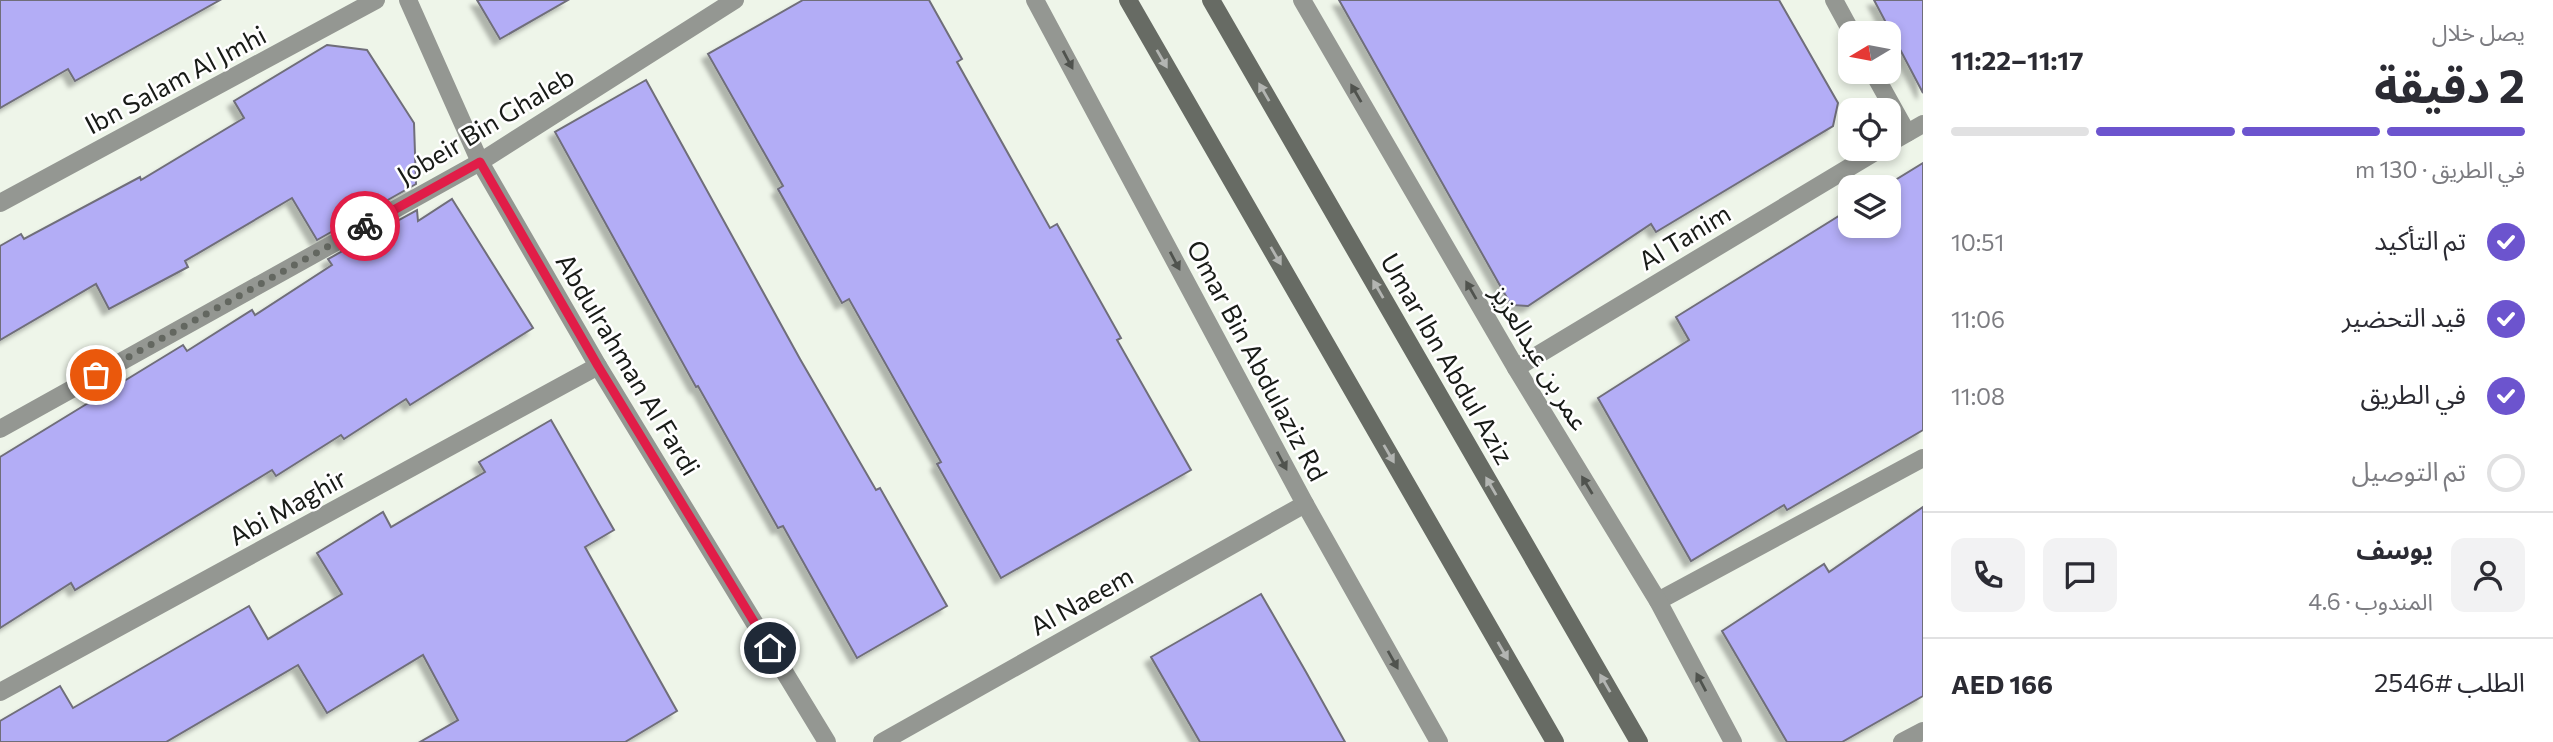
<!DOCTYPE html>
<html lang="ar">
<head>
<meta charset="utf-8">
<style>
  :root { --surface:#fff; --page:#f2f2f3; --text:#2b2b33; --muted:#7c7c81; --line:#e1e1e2; --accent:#6c54ce }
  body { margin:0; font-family:Commissioner,"Noto Sans Arabic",sans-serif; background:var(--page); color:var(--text); direction:rtl; height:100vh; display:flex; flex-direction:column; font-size:26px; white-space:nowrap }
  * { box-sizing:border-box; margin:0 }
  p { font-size:23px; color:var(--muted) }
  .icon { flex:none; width:38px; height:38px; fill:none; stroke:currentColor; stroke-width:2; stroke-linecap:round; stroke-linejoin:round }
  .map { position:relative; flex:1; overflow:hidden; direction:ltr }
  .details { display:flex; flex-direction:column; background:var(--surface); width:630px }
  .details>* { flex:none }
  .needle { width:46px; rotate:260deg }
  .fabs { position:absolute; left:1838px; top:21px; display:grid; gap:14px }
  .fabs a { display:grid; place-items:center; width:63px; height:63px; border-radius:14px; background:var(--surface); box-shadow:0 4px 10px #0003; font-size:35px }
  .pin { position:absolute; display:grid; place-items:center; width:60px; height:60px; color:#fff; margin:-30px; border:4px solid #fff; border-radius:50%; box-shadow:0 2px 7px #0007 }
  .courier { position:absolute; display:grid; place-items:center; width:70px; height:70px; margin:-35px; border:5px solid #e11d48; border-radius:50%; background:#fff; color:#222; box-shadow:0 2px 9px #0007 }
  .head em { font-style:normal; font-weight:700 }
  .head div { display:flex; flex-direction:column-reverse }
  .head { display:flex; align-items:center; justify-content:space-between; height:119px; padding:0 28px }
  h1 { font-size:46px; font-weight:700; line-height:52px }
  .bar { display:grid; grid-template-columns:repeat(4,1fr); gap:10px 7px; align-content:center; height:84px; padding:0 28px }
  .bar i { height:9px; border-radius:5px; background:var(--line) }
  .bar .active { background:var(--accent) }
  .bar p { grid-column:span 4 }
  .line { display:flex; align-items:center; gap:18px; padding:0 28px; border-top:2px solid var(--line) }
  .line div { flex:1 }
  .round { display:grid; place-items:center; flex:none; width:74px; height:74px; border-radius:14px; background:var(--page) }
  ol { padding:0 28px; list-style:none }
  li { display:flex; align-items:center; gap:21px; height:77px }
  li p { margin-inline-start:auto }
  li .icon { padding:7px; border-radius:50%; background:var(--accent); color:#fff; stroke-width:4 }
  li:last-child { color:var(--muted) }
  li i { width:38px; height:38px; border:4px solid var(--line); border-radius:50% }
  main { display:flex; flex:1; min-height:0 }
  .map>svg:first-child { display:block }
  .building { fill:#b3adf6; stroke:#6f6e7a; stroke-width:2; filter:url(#shadow) }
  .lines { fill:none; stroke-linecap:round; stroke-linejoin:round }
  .minor { stroke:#949792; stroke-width:18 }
  .tertiary { stroke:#949792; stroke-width:18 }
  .secondary { stroke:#676b64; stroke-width:18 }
  .oneway { fill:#b3b5b2 }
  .oneway2 { fill:#50534e }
  .done { stroke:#636760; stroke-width:7; stroke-dasharray:0 12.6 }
  .route { stroke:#e11d48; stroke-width:9 }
  .labels { text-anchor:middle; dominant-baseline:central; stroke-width:5; stroke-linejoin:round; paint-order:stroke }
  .street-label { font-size:26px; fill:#181b17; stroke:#fff }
</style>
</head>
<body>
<main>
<section class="details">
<div class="head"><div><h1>2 دقيقة</h1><p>يصل خلال</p></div><em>11:17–11:22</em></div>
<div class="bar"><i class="active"></i><i class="active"></i><i class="active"></i><i></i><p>في الطريق · 130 m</p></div>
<ol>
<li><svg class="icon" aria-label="check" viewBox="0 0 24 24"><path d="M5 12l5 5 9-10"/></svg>تم التأكيد<p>10:51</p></li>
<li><svg class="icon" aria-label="check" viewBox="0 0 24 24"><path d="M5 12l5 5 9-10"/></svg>قيد التحضير<p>11:06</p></li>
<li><svg class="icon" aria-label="check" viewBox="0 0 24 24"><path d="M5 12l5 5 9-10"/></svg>في الطريق<p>11:08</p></li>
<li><i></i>تم التوصيل</li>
</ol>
<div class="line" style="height:126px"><a class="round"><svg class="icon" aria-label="person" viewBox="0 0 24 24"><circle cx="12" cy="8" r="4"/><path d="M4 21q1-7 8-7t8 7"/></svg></a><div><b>يوسف</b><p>المندوب · 4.6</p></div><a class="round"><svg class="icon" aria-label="chat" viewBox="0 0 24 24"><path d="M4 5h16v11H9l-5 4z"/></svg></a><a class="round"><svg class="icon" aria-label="phone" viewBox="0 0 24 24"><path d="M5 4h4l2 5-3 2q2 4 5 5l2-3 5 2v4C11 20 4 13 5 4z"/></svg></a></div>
<div class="line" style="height:91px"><div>الطلب #2546</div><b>AED 166</b></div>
</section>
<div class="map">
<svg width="1923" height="742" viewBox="0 0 1923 742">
  <defs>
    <filter id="shadow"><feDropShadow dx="-6" dy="6" stdDeviation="2" flood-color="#0004"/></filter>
  </defs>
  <rect width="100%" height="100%" fill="#eef5e9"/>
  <!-- building -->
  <g class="building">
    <path d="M0 0H220L75 81 68 69 0 108Z"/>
    <path d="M477 0H568L500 39Z"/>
    <path d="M803 0H929L962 59 957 62 1050 228 1057 224 1121 338 1117 340 1191 470 1001 578 937 464 941 462 849 299 842 303 778 189 783 186 708 54Z"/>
    <path d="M1339 0H1779L1838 103 1833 126 1656 232 1651 224 1528 306 1511 305Z"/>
    <path d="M1874 0H1923V93Z"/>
    <path d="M327 45 367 50 414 123 416 184 317 240 292 198 185 261 188 267 109 309 96 284 0 340V246L21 234 24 239 140 177 141 180 244 118 234 101Z"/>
    <path d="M646 80 800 359 876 490 880 488 947 606 857 658 783 526 778 528 698 386 696 387 555 132Z"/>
    <path d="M1923 163V430L1787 510 1784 505 1691 561 1598 398 1689 340 1676 317 1850 209V226H1888V187H1884Z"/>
    <path d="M452 199 533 328 410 405 406 399 344 439 341 435 276 476 272 470 75 590 71 583 0 628V457L183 345 187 351 252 310 255 315 332 265 328 259 417 210 418 221Z"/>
    <path d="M551 420 614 530 585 547 677 711 625 742H420L458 720 423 655 327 713 298 665 166 742H0V721L60 686 73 708 249 606 268 639 342 594 317 553 383 512 391 527 485 472 479 462Z"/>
    <path d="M1923 507V696L1842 742H1787L1722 631 1824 564 1829 572Z"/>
    <path d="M1261 594 1306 672 1345 742H1200L1151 657Z"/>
  </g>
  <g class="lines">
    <!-- minor -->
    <g class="minor">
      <path d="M408 0 480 162 598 366 827 742"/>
      <path d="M1834 0 1852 33"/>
      <path d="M1873 72 1907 133"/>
      <path d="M1888 144 1923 124"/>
      <path d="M0 203 376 0"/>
      <path d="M1516 368 1880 149"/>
      <path d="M0 429 480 162 735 0"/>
      <path d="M1658 601 1923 458"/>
      <path d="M0 692 598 366"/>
      <path d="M882 742 1305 504"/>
      <path d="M1902 742 1923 731"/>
    </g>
    <!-- tertiary -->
    <g class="tertiary">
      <path d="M1035 0 1305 504 1439 742"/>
      <path d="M1302 0 1516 368 1658 601 1733 742"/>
    </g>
    <!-- secondary -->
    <g class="secondary">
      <path d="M1128 0 1555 742"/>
      <path d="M1211 0 1639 742"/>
    </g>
  </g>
  <!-- one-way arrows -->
  <defs><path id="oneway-solid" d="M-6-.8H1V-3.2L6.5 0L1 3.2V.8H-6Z" transform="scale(1.75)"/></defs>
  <g class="oneway">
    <use href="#oneway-solid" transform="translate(1162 59) rotate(60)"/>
    <use href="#oneway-solid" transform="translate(1264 92) rotate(-120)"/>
    <use href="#oneway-solid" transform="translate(1276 256) rotate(60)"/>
    <use href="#oneway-solid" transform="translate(1378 289) rotate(-120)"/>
    <use href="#oneway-solid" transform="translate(1389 454) rotate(60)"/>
    <use href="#oneway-solid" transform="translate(1491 486) rotate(-120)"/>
    <use href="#oneway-solid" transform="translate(1503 651) rotate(60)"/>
    <use href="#oneway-solid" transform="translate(1605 683) rotate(-120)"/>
  </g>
  <g class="oneway2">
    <use href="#oneway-solid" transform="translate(1068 60) rotate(62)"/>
    <use href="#oneway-solid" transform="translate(1356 93) rotate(-120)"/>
    <use href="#oneway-solid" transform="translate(1175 261) rotate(62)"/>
    <use href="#oneway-solid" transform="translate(1471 290) rotate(-120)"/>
    <use href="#oneway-solid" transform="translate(1282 461) rotate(62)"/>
    <use href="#oneway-solid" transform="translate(1587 485) rotate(-121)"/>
    <use href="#oneway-solid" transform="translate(1393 660) rotate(61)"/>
    <use href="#oneway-solid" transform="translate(1701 682) rotate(-118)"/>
  </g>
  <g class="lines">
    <!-- done -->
    <path class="done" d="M96 375 365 226"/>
    <!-- route -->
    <path class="route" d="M365 226 480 162 598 366 770 648"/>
  </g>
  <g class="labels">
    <!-- street labels -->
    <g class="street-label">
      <text transform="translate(175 79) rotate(-28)">Ibn Salam Al Jmhi</text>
      <text transform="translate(485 125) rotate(-31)">Jobeir Bin Ghaleb</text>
      <text transform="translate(1684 236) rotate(-31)">Al Tanim</text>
      <text transform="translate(1541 357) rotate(59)">عمر بن عبدالعزيز</text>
      <text transform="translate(1448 358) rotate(60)">Umar Ibn Abdul Aziz</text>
      <text transform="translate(1258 360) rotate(62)">Omar Bin Abdulaziz Rd</text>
      <text transform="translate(629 364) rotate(59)">Abdulrahman Al Fardi</text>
      <text transform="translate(287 506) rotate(-29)">Abi Maghir</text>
      <text transform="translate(1081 600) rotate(-29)">Al Naeem</text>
    </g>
  </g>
</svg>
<div class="fabs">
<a><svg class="needle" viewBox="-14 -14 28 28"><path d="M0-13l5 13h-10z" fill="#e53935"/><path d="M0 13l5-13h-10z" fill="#7c7c81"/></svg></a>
<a><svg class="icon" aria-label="locate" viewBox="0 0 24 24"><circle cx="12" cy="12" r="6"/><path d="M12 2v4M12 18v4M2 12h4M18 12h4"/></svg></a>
<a><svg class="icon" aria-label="layers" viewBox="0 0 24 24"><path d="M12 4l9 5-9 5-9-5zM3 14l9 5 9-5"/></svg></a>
</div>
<div class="pin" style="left:96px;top:375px;background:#ea580c"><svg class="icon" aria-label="bag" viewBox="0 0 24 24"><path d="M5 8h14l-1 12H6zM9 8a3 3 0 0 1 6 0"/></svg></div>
<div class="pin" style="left:770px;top:648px;background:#1f2937"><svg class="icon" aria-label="home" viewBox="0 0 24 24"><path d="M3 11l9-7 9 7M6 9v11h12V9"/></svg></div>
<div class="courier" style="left:365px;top:226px"><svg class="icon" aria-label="bike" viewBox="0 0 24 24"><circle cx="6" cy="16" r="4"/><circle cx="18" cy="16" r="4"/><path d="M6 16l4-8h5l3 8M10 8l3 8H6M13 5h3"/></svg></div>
</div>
</main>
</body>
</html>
